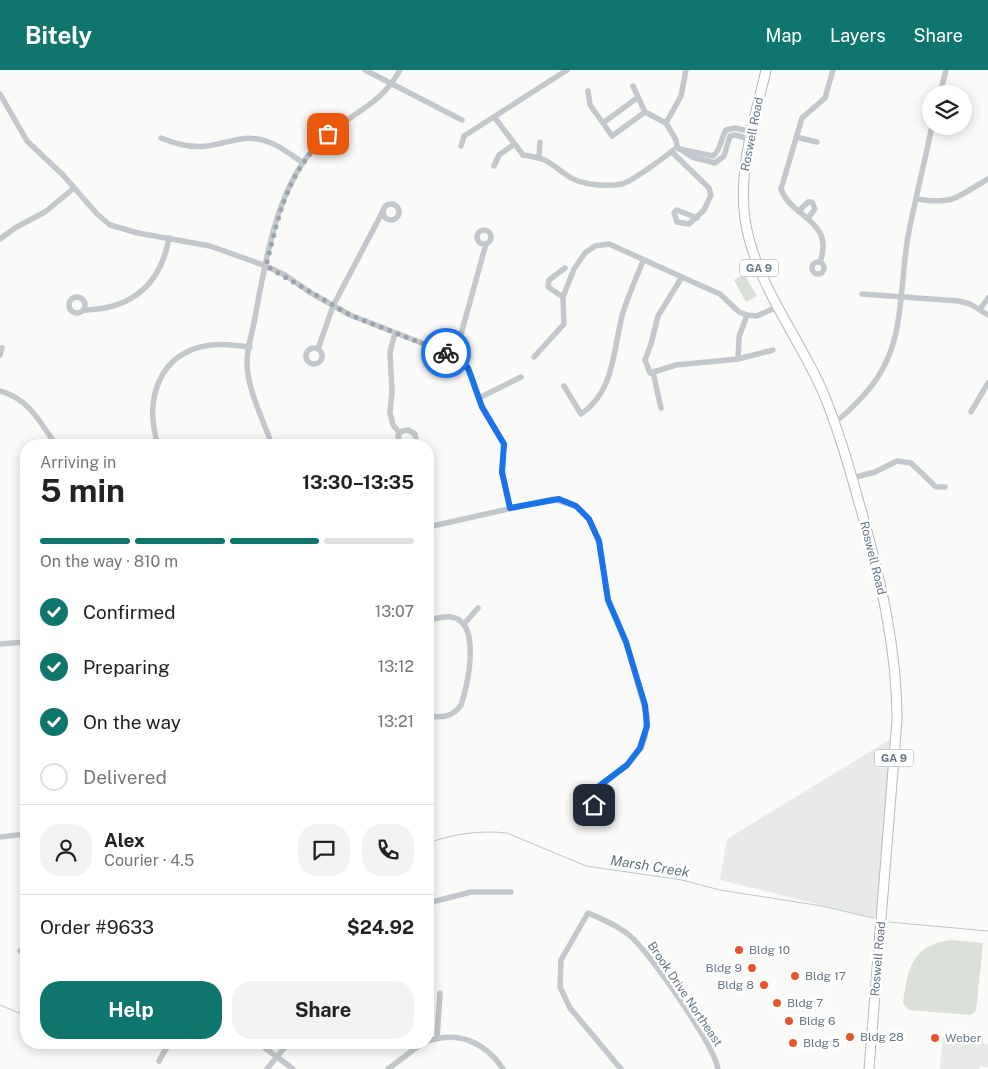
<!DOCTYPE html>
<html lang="en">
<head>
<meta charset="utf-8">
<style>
  :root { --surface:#fff; --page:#f2f2f2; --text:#222; --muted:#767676; --line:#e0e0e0; --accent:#0f766e }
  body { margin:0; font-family:"Public Sans",sans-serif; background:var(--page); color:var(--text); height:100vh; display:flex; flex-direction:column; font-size:19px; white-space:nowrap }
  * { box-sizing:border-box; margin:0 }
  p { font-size:16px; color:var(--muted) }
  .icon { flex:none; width:28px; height:28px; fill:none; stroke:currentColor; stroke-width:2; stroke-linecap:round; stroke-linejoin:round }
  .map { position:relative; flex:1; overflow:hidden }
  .details { position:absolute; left:20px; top:369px; width:414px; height:610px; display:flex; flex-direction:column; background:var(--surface); border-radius:20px; box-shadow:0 2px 12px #0003 }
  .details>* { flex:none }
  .buttons { position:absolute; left:922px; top:15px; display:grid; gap:10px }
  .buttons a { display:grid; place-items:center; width:50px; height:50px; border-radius:50%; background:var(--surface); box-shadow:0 2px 12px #0003; font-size:25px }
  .pin { position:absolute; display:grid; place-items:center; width:42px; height:42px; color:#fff; margin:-21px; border-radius:10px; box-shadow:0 2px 8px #0006 }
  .courier { position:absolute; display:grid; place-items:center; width:50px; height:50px; margin:-25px; border:4px solid #1a73e8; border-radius:50%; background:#fff; color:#222; box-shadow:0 1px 6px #0007 }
  .overview em { font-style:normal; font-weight:700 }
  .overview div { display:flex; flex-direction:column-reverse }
  .overview { display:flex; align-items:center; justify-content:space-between; height:85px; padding:0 20px }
  h1 { font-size:32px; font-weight:700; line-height:38px }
  .bar { display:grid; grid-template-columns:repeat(4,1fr); gap:8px 5px; align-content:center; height:60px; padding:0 20px }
  .bar i { height:6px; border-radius:4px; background:var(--line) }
  .bar .active { background:var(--accent) }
  .bar p { grid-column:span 4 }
  .line { display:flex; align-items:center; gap:12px; padding:0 20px; border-top:1px solid var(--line) }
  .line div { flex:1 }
  .round { display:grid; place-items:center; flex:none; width:52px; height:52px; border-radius:20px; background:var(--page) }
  ol { padding:0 20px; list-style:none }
  li { display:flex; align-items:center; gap:15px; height:55px }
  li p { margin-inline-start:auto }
  li .icon { padding:5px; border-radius:50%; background:var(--accent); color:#fff; stroke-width:4 }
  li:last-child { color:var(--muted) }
  li i { width:28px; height:28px; border:2px solid var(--line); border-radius:50% }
  .action { display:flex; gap:10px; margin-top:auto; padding:10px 20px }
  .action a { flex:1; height:58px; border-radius:20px; background:var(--accent); color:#fff; font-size:20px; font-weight:700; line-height:58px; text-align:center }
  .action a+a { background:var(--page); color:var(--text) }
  header { display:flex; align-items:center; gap:30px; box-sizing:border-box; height:70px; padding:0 25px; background:var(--accent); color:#fff }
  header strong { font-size:24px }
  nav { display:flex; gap:28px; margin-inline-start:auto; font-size:18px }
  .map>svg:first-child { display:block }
  .built { fill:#e8e9e9 }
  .green { fill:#dadfd7 }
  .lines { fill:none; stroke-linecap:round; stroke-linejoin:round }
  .stream { stroke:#bbc7cb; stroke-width:1 }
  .primary-casing { stroke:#b5babe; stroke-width:11 }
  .street { stroke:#c3c8cc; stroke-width:5.5 }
  .primary { stroke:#fff; stroke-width:9 }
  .done { stroke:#99a4ac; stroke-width:5; stroke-dasharray:0 9 }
  .route { stroke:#1a73e8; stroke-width:6 }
  .poi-dot { fill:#e4572e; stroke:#fff; stroke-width:2 }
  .labels { text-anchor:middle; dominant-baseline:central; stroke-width:5; stroke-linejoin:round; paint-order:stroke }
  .shield { fill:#fff; stroke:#939fa8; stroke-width:1 }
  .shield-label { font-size:11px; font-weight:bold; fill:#657683 }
  .street-label { font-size:12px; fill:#657683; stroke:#fff }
  .poi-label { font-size:12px; fill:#657683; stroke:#fff; text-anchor:start }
  .water-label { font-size:14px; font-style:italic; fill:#60757c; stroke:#fff }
</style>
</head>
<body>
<header>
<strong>Bitely</strong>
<nav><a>Map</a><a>Layers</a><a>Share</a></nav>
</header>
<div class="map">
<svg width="988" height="999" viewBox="0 0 988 999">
  <rect width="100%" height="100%" fill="#fafaf8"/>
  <!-- built -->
  <g class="built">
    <path d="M894 667 878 849 720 810 727 769Z"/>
    <path d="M950 962H957V966L983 968V973L988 974V997L980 996 979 999H940L943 965H949Z"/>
  </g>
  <!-- green -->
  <g class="green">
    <path d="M744 204 757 226 746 232 734 210Z"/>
    <path d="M951 870 983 873 976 941 971 945 909 940 903 933C908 899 911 875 951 870Z"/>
  </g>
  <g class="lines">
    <!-- stream -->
    <g class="stream">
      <path d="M428 773C453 764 480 760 507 763L586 796 682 810 720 820 822 836 873 848"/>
      <path d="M889 852 988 861"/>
      <path d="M0 935 26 946"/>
    </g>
    <!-- primary casing -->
    <g class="primary-casing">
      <path id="primary" d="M766 0C755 49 738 98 745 149 754 211 797 264 822 320 839 360 850 401 862 443 881 511 897 579 897 650L869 999"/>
    </g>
    <!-- street -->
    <g class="street">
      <path d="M365 0 462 50"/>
      <path d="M633 16 645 42 666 53"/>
      <path d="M588 21 590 35 603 53 637 28"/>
      <path d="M0 24 27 71 63 105 97 144 110 155 138 163 210 176 266 196 285 205 311 223 350 245 440 280 463 292 471 304 482 337 504 374 502 402 510 437"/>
      <path d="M940 24 946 0"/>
      <path d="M495 48 523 85C550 89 547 92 568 106 581 115 606 117 622 114 631 112 668 85 677 77"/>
      <path d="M603 53 612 66 645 42"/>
      <path d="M796 67 817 72"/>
      <path d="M161 68C177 74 190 78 207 76 225 74 239 66 257 69 274 71 288 83 302 92"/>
      <path d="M461 76 464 66 567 0"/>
      <path d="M677 77 692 87 715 93 724 86 730 66 735 65 750 69"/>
      <path d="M677 77 676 70 666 53 681 26 686 0"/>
      <path d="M679 79 713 86C721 80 721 68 726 60L735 58 752 62"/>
      <path d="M672 82 709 118 711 125 704 140 689 154 677 152 674 143 677 140 697 148"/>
      <path d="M539 88 540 72"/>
      <path d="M494 96 499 85 513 75"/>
      <path d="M917 129C956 135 956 127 988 109"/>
      <circle cx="391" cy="142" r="8"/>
      <path d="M799 141 808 132H812L815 139 808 148"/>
      <circle cx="484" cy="167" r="7"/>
      <path d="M0 169 15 158 45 142 74 118"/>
      <circle cx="818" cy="198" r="6"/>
      <path d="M820 192C835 150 792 149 781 119L802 48 825 28 833 0"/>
      <path d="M682 207 658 246 651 274 645 290 650 303 676 295 738 289 773 280"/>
      <path d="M862 224 959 231 970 234 988 245"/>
      <circle cx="77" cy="235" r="8"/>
      <path d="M563 227 548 217 549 210 565 198"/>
      <path d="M980 239 988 228"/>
      <path d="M85 240C132 239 161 214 169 168"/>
      <path d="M395 263 390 282 392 321 390 343 393 355 400 363"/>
      <circle cx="314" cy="286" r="8"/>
      <path d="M318 279 333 236 383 141"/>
      <path d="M0 285 2 278"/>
      <path d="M452 285 461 264 486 174"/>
      <path d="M534 287 564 254 563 227 574 199 585 183 595 176 609 174 704 217 720 224 739 242 747 245 757 246 779 236"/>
      <path d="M738 289 739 267 747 245"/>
      <path d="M653 302 661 338"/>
      <path d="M564 316 581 344C614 322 613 282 622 246 627 228 636 209 643 191"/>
      <path d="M0 321C29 329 40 352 56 375"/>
      <path d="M479 328 521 307"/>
      <path d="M971 342 988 313"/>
      <path d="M835 352C845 345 854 336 863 326 909 277 897 222 909 161 916 126 925 91 932 56"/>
      <path d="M158 375C144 330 158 282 211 275 224 273 237 276 250 277"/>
      <path d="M272 375C263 349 247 319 247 292 247 277 253 261 255 247 266 190 276 118 317 75 345 44 378 40 400 0"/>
      <path d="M400 375 398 365 402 361 408 360 415 364 416 370 414 375"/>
      <path d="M852 408 875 402 897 391 911 393 936 417H945"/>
      <path d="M428 457 553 429 576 436 589 449 599 471 608 530 626 572 647 646 645 667 641 678 627 695 594 720 592 728 594 735"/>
      <path d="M428 550C435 549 444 546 451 547 482 551 468 615 461 635 453 647 442 648 428 646"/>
      <path d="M464 554 478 538"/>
      <path d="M0 574 26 572"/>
      <path d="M25 721 26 715"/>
      <path d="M0 767 26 764"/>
      <path d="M428 833 471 822H511"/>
      <path d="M20 881H26"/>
      <path d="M437 968 440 923"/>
      <path d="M428 971C459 961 485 972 503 999"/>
      <path d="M257 972 293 999"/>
      <path d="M159 991 170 972"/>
      <path d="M267 999 289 972"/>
      <path d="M388 999 424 972"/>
      <path d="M621 999 570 938 560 917 561 890 588 843C602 849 617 855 629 865 649 881 714 975 718 999"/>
    </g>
    <!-- primary -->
    <use href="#primary" class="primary"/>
  </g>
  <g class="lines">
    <!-- done -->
    <path class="done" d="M328 64C286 105 280 141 266 196L350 245 446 283"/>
    <!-- route -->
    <path class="route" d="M446 283 463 292 468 298 482 337 504 374 502 402 510 438 559 429 576 436 589 449 599 471 608 530 626 572 645 635 647 656 640 678 627 695 594 720 592 728 594 735"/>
  </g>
  <!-- markers -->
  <g class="poi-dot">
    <circle cx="739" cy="880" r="5"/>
    <circle cx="752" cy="898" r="5"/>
    <circle cx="795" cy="906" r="5"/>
    <circle cx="764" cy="915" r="5"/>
    <circle cx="777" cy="933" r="5"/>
    <circle cx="789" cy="951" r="5"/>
    <circle cx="850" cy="967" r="5"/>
    <circle cx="935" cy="968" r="5"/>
    <circle cx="793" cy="973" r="5"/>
  </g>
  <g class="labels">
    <!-- shield labels -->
    <g class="shield">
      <rect x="740" y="189.5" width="38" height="17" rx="4"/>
      <rect x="875" y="679.5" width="38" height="17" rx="4"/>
    </g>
    <g class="shield-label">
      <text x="759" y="198">GA 9</text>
      <text x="894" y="688">GA 9</text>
    </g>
    <!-- street labels -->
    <g class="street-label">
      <text transform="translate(752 64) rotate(-79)">Roswell Road</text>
      <text transform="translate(873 488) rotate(76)">Roswell Road</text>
      <text transform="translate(878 889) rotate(-85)">Roswell Road</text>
      <text transform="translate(685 924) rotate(56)">Brook Drive Northeast</text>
    </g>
    <!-- poi labels -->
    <g class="poi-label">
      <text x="749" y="880">Bldg 10</text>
      <text x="742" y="898" text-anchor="end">Bldg 9</text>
      <text x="805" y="906">Bldg 17</text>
      <text x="754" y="915" text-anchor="end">Bldg 8</text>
      <text x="787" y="933">Bldg 7</text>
      <text x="799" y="951">Bldg 6</text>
      <text x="860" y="967">Bldg 28</text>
      <text x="945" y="968">Weber</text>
      <text x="803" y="973">Bldg 5</text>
    </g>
    <!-- water labels -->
    <g class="water-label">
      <text transform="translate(650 796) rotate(9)">Marsh Creek</text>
    </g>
  </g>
</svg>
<div class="buttons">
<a><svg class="icon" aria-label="layers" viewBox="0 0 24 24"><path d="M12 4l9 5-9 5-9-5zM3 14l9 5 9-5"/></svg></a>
</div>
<div class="pin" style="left:328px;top:64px;background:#ea580c"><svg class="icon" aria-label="bag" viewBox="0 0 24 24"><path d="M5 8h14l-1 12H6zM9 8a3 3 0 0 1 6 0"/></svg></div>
<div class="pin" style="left:594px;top:735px;background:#1f2937"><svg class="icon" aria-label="home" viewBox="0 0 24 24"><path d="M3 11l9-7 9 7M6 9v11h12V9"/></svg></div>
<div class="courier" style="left:446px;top:283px"><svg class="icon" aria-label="bike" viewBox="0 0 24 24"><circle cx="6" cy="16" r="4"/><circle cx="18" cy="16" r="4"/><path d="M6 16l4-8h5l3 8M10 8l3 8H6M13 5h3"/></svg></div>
<section class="details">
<div class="overview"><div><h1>5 min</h1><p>Arriving in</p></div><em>13:30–13:35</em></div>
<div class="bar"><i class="active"></i><i class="active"></i><i class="active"></i><i></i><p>On the way · 810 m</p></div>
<ol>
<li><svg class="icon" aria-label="check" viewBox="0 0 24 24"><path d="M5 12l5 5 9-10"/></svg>Confirmed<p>13:07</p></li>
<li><svg class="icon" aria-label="check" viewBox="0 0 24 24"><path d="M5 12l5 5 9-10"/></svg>Preparing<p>13:12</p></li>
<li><svg class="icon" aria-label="check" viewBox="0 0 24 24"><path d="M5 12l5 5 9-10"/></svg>On the way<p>13:21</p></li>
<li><i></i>Delivered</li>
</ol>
<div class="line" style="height:90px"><a class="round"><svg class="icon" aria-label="person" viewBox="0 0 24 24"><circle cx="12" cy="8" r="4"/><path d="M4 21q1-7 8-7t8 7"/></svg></a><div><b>Alex</b><p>Courier · 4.5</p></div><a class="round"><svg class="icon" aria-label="chat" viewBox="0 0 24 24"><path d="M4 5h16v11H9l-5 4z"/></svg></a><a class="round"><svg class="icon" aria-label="phone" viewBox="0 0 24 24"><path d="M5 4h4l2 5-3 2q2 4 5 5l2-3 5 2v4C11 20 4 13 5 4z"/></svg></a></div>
<div class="line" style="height:65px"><div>Order #9633</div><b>$24.92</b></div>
<div class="action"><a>Help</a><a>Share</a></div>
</section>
</div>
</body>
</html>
